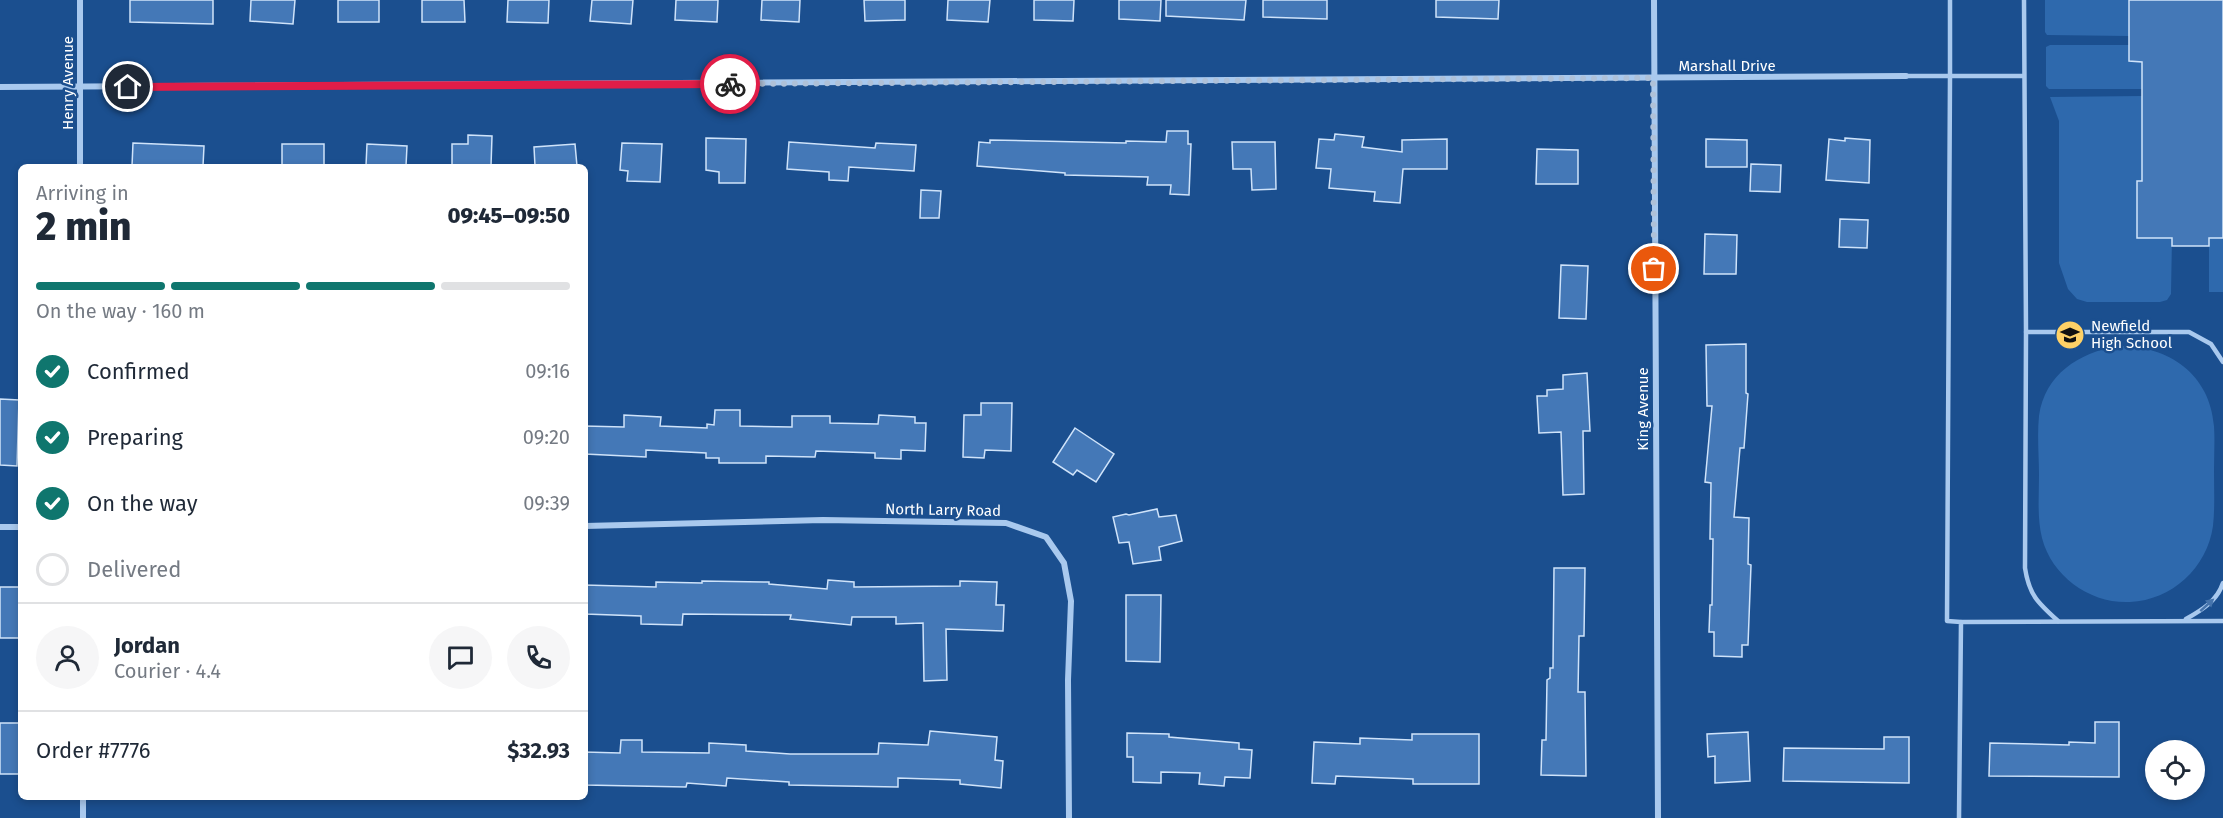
<!DOCTYPE html>
<html lang="en">
<head>
<meta charset="utf-8">
<style>
  :root { --surface:#fff; --page:#f6f6f7; --text:#1f2937; --muted:#747a83; --line:#e0e1e3; --accent:#0f766e }
  body { margin:0; font-family:"Fira Sans",sans-serif; background:var(--page); color:var(--text); height:100vh; display:flex; flex-direction:column; font-size:22px; white-space:nowrap }
  * { box-sizing:border-box; margin:0 }
  p { font-size:20px; color:var(--muted) }
  .icon { flex:none; width:33px; height:33px; fill:none; stroke:currentColor; stroke-width:2; stroke-linecap:round; stroke-linejoin:round }
  .map { position:relative; flex:1; overflow:hidden }
  .details { position:absolute; left:18px; top:164px; width:570px; height:636px; display:flex; flex-direction:column; background:var(--surface); border-radius:9px; box-shadow:0 3px 9px #0003 }
  .details>* { flex:none }
  .fabs { position:absolute; left:2145px; top:740px; display:grid; gap:12px }
  .fabs a { display:grid; place-items:center; width:60px; height:60px; border-radius:50%; background:var(--surface); box-shadow:0 3px 9px #0003; font-size:30px }
  .pin { position:absolute; display:grid; place-items:center; width:51px; height:51px; color:#fff; margin:-26px; border:3px solid #fff; border-radius:50%; box-shadow:0 2px 6px #0007 }
  .courier { position:absolute; display:grid; place-items:center; width:60px; height:60px; margin:-30px; border:4px solid #e11d48; border-radius:50%; background:#fff; color:#222; box-shadow:0 2px 8px #0007 }
  .headline em { font-style:normal; font-weight:800 }
  .headline div { display:flex; flex-direction:column-reverse }
  .headline { display:flex; align-items:center; justify-content:space-between; height:102px; padding:0 18px }
  h1 { font-size:39px; font-weight:800; line-height:45px }
  .bar { display:grid; grid-template-columns:repeat(4,1fr); gap:9px 6px; align-content:center; height:72px; padding:0 18px }
  .bar i { height:8px; border-radius:4px; background:var(--line) }
  .bar .active { background:var(--accent) }
  .bar p { grid-column:span 4 }
  .line { display:flex; align-items:center; gap:15px; padding:0 18px; border-top:2px solid var(--line) }
  .line div { flex:1 }
  .round { display:grid; place-items:center; flex:none; width:63px; height:63px; border-radius:32px; background:var(--page) }
  ol { padding:0 18px; list-style:none }
  li { display:flex; align-items:center; gap:18px; height:66px }
  li p { margin-inline-start:auto }
  li .icon { padding:6px; border-radius:50%; background:var(--accent); color:#fff; stroke-width:4 }
  li:last-child { color:var(--muted) }
  li i { width:33px; height:33px; border:3px solid var(--line); border-radius:50% }
  .map>svg:first-child { display:block }
  .green { fill:#2e69ad }
  .building { fill:#4478b7; stroke:#cfe3fa; stroke-width:1.5 }
  .lines { fill:none; stroke-linecap:round; stroke-linejoin:round }
  .service { stroke:#a9c9ee; stroke-width:4.5 }
  .minor { stroke:#a9c9ee; stroke-width:6 }
  .oneway { fill:#4674ac }
  .done { stroke:#afc1d8; stroke-width:6; stroke-dasharray:0 10.8 }
  .route { stroke:#e11d48; stroke-width:8 }
  .labels { text-anchor:middle; dominant-baseline:central; stroke-width:5; stroke-linejoin:round; paint-order:stroke }
  .street-label { font-size:15px; fill:#fff; stroke:#1b4f8f }
  .poi-label { font-size:15px; fill:#fff; stroke:#1b4f8f; text-anchor:start }
</style>
</head>
<body>
<div class="map">
<svg width="2223" height="818" viewBox="0 0 2223 818">
  <rect width="100%" height="100%" fill="#1b4f8f"/>
  <!-- green -->
  <g class="green">
    <path d="M2045 0H2129V36L2047 35 2045 32Z"/>
    <path d="M2050 45H2129L2130 61H2142V89H2049L2046 86V47Z"/>
    <path d="M2142 96V181H2137V237L2172 238 2171 294 2167 300 2160 302H2087L2077 299 2068 289 2059 263V121L2050 97Z"/>
    <rect x="2209" y="238" width="14" height="54"/>
    <path d="M2117 346C2167 345 2210 373 2214 426 2215 441 2214 456 2214 471 2214 489 2215 508 2213 526 2207 568 2172 600 2130 602 2091 604 2052 577 2042 538 2037 518 2039 496 2039 475 2039 456 2037 435 2039 416 2045 374 2079 353 2117 346Z"/>
  </g>
  <!-- building -->
  <g class="building">
    <path d="M130 0H213V24L130 22Z"/>
    <path d="M251 0H295L293 24 250 21Z"/>
    <rect x="338" y="0" width="41" height="22"/>
    <path d="M422 0H464L465 22H422Z"/>
    <path d="M508 0H549L548 23 507 22Z"/>
    <path d="M592 0H633L631 24 590 21Z"/>
    <path d="M676 0H718L717 22 675 20Z"/>
    <path d="M762 0H800L799 22 761 20Z"/>
    <path d="M864 0H905V20L865 21Z"/>
    <path d="M948 0H990L988 22 947 20Z"/>
    <path d="M1034 0H1074L1073 21 1034 20Z"/>
    <path d="M1119 0H1161L1160 21 1119 19Z"/>
    <path d="M1166 0H1246L1244 20 1166 16Z"/>
    <path d="M1263 0H1327V19L1263 17Z"/>
    <path d="M1436 0H1499L1498 19 1436 17Z"/>
    <path d="M2129 0H2223V238H2209V246H2172V238H2137V181H2142V62L2129 61Z"/>
    <path d="M1167 131H1188V144H1191L1189 195 1170 194 1171 185H1147L1148 177 1065 175V173L977 166 979 142 990 143V140L1126 143V141L1166 142Z"/>
    <path d="M1335 134 1364 137 1362 147 1402 152V140L1447 139V169H1403L1400 203 1374 201 1375 192 1329 188 1331 169 1316 168 1319 139 1334 140Z"/>
    <path d="M468 135 492 136 491 166H452V144H468Z"/>
    <path d="M706 138 746 139 745 183H719V172L706 170Z"/>
    <path d="M1845 138 1870 140 1869 183 1826 180 1829 139 1845 141Z"/>
    <path d="M1706 139 1747 140V167H1706Z"/>
    <path d="M789 142 875 148 876 143 916 145 914 171 849 167 848 181 829 180V172L787 169Z"/>
    <path d="M1232 142H1275L1276 189 1252 190 1251 169H1233Z"/>
    <path d="M133 143 204 146 203 166H132Z"/>
    <path d="M622 143 662 144 660 182 627 181 628 171 620 170Z"/>
    <rect x="282" y="144" width="42" height="22"/>
    <path d="M367 144 407 146 406 166H366Z"/>
    <path d="M575 144 577 166H535L534 147Z"/>
    <path d="M1537 149 1578 150V184H1536Z"/>
    <path d="M1751 164 1781 165 1780 192 1750 191Z"/>
    <path d="M921 190 941 191 939 218H920Z"/>
    <path d="M1840 219 1868 220 1867 248 1839 247Z"/>
    <path d="M1705 234 1737 235 1736 274H1704Z"/>
    <path d="M1561 265 1588 266 1586 319 1559 318Z"/>
    <path d="M1746 344V393L1748 394 1744 448H1740L1734 517 1749 518 1748 564 1751 565 1748 645H1742V657L1714 656V632H1709L1710 605H1712L1713 539H1710L1711 483 1705 482 1712 406H1707L1706 345Z"/>
    <path d="M1587 373 1590 431H1583L1584 494 1563 495 1561 432 1539 433 1537 396H1547V390L1563 389V375Z"/>
    <path d="M0 399 19 400 17 466 0 465Z"/>
    <path d="M981 403H1012L1011 451 985 450 984 458 963 457 964 415H981Z"/>
    <path d="M715 410H740V426L792 427V416H830V423L878 424 879 415 915 417V423H926L925 451 901 450V459L875 458V453L816 451 815 457 766 456V463H719V458H706V453L646 450V457L585 454V426L624 427V415L661 417 660 426 707 428V424L714 425Z"/>
    <path d="M1075 428 1114 454 1096 482 1077 470 1073 475 1053 462Z"/>
    <path d="M1157 509 1159 517 1176 515 1182 541 1159 547 1161 560 1133 564 1129 542 1119 543 1113 517 1126 514 1129 515Z"/>
    <path d="M1554 568H1585L1584 636H1579L1578 692H1585L1586 776 1541 775 1542 740H1546L1547 680 1550 678V668H1553Z"/>
    <path d="M828 580 854 582V587L960 586V581L997 582 996 605H1004L1003 631 946 629 947 680 924 681 923 623 896 624V617H852L851 625 790 619 791 615 683 614 682 625 641 624V616L585 614V585L656 587V582L702 583V581L769 582V584L827 589Z"/>
    <path d="M0 587H20L21 638H0Z"/>
    <path d="M1126 595H1161L1160 662 1126 661Z"/>
    <path d="M2095 722H2119V777L1989 776 1990 743 2069 745V742L2095 743Z"/>
    <rect x="0" y="723" width="21" height="51"/>
    <path d="M930 731 997 737 995 760 1003 761 1001 788 960 784V780L898 778V787L789 785V782L727 778 726 786 687 783 686 787 585 785V752L620 753 621 740H642V752L709 753V743L746 745V751L790 754H878L879 743 928 745Z"/>
    <path d="M1748 732 1750 781 1715 783V756L1708 757 1707 734Z"/>
    <path d="M1127 733 1169 734V737L1239 743V749L1252 750 1250 778 1225 777 1224 786 1199 784 1200 773 1161 772V783L1133 782V757H1127Z"/>
    <path d="M1412 734H1479V784H1413V779L1336 776 1335 784 1312 783 1314 742 1360 744V738L1412 740Z"/>
    <path d="M1884 737H1909V783L1783 781 1784 748 1884 749Z"/>
  </g>
  <g class="lines">
    <!-- service -->
    <g class="service">
      <path d="M2024 0 2026 332 2025 568C2029 595 2038 603 2058 621"/>
      <path d="M1906 76H1950V0"/>
      <path d="M2026 332H2189L2211 344 2223 362"/>
      <path d="M2186 619C2202 610 2217 601 2223 583"/>
      <path d="M1961 622 2223 621"/>
      <path d="M1959 818 1961 622 1947 621 1950 76H2023"/>
    </g>
    <!-- minor -->
    <g class="minor">
      <path d="M80 0V166"/>
      <path d="M1654 0 1658 818"/>
      <path d="M0 87 1906 76"/>
      <path d="M585 526 823 520 1006 523 1046 537 1064 563 1071 601 1068 680 1069 818"/>
      <path d="M0 527H21"/>
      <path d="M83 796V818"/>
    </g>
  </g>
  <!-- one-way arrows -->
  <defs><path id="oneway-solid" d="M-6-.8H1V-3.2L6.5 0L1 3.2V.8H-6Z" transform="scale(1.5)"/></defs>
  <use class="oneway" href="#oneway-solid" transform="translate(2207 605) rotate(-42)"/>
  <g class="lines">
    <!-- done -->
    <path class="done" d="M730 84 1653 78 1654 269"/>
    <!-- route -->
    <path class="route" d="M128 87 730 84"/>
  </g>
  <!-- icons -->
  <defs>
    <g id="school-disc" transform="scale(1.5)"><circle r="9.5" fill="#ffd166" stroke="#1b4f8f"/><path d="M0-5L7-2L0 1L-7-2ZM-4 1L0 2.5L4 1V4Q0 6-4 4Z" fill="#111"/></g>
  </defs>
  <g fill-rule="evenodd">
    <use href="#school-disc" x="2070" y="335"/>
  </g>
  <g class="labels">
    <!-- street labels -->
    <g class="street-label">
      <text x="1727" y="66">Marshall Drive</text>
      <text transform="translate(68 83) rotate(-90)">Henry Avenue</text>
      <text transform="translate(1643 409) rotate(-90)">King Avenue</text>
      <text transform="translate(943 510) rotate(1)">North Larry Road</text>
    </g>
    <!-- poi labels -->
    <g class="poi-label">
      <text x="2091" y="326">Newfield<tspan x="2091" dy="17">High School</tspan></text>
    </g>
  </g>
</svg>
<div class="fabs">
<a><svg class="icon" aria-label="locate" viewBox="0 0 24 24"><circle cx="12" cy="12" r="6"/><path d="M12 2v4M12 18v4M2 12h4M18 12h4"/></svg></a>
</div>
<div class="pin" style="left:1654px;top:269px;background:#ea580c"><svg class="icon" aria-label="bag" viewBox="0 0 24 24"><path d="M5 8h14l-1 12H6zM9 8a3 3 0 0 1 6 0"/></svg></div>
<div class="pin" style="left:128px;top:87px;background:#1f2937"><svg class="icon" aria-label="home" viewBox="0 0 24 24"><path d="M3 11l9-7 9 7M6 9v11h12V9"/></svg></div>
<div class="courier" style="left:730px;top:84px"><svg class="icon" aria-label="bike" viewBox="0 0 24 24"><circle cx="6" cy="16" r="4"/><circle cx="18" cy="16" r="4"/><path d="M6 16l4-8h5l3 8M10 8l3 8H6M13 5h3"/></svg></div>
<section class="details">
<div class="headline"><div><h1>2 min</h1><p>Arriving in</p></div><em>09:45–09:50</em></div>
<div class="bar"><i class="active"></i><i class="active"></i><i class="active"></i><i></i><p>On the way · 160 m</p></div>
<ol>
<li><svg class="icon" aria-label="check" viewBox="0 0 24 24"><path d="M5 12l5 5 9-10"/></svg>Confirmed<p>09:16</p></li>
<li><svg class="icon" aria-label="check" viewBox="0 0 24 24"><path d="M5 12l5 5 9-10"/></svg>Preparing<p>09:20</p></li>
<li><svg class="icon" aria-label="check" viewBox="0 0 24 24"><path d="M5 12l5 5 9-10"/></svg>On the way<p>09:39</p></li>
<li><i></i>Delivered</li>
</ol>
<div class="line" style="height:108px"><a class="round"><svg class="icon" aria-label="person" viewBox="0 0 24 24"><circle cx="12" cy="8" r="4"/><path d="M4 21q1-7 8-7t8 7"/></svg></a><div><b>Jordan</b><p>Courier · 4.4</p></div><a class="round"><svg class="icon" aria-label="chat" viewBox="0 0 24 24"><path d="M4 5h16v11H9l-5 4z"/></svg></a><a class="round"><svg class="icon" aria-label="phone" viewBox="0 0 24 24"><path d="M5 4h4l2 5-3 2q2 4 5 5l2-3 5 2v4C11 20 4 13 5 4z"/></svg></a></div>
<div class="line" style="height:78px"><div>Order #7776</div><b>$32.93</b></div>
</section>
</div>
</body>
</html>
